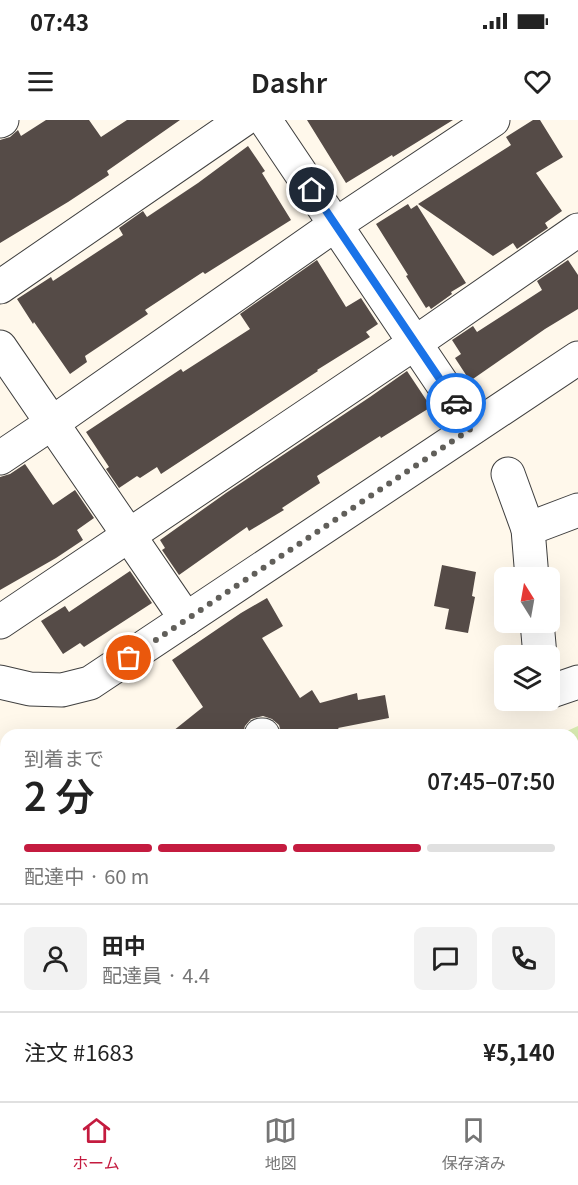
<!DOCTYPE html>
<html lang="ja">
<head>
<meta charset="utf-8">
<style>
  :root { --surface:#fff; --page:#f2f2f2; --text:#222; --muted:#767676; --line:#e0e0e0; --accent:#c41b3f }
  body { margin:0; font-family:Georgia,"Noto Sans JP",serif; background:var(--page); color:var(--text); height:100vh; display:flex; flex-direction:column; font-size:22px; white-space:nowrap }
  * { box-sizing:border-box; margin:0 }
  p { font-size:20px; color:var(--muted) }
  .icon { flex:none; width:33px; height:33px; fill:none; stroke:currentColor; stroke-width:2; stroke-linecap:round; stroke-linejoin:round }
  .map { position:relative; flex:1; overflow:hidden }
  .side { position:absolute; left:0px; top:609px; width:579px; height:372px; display:flex; flex-direction:column; background:var(--surface); border-radius:18px 18px 0 0; box-shadow:0 6px 24px #0002 }
  .side>* { flex:none }
  .needle { width:39px; rotate:349deg }
  .tools { position:absolute; left:494px; top:447px; display:grid; gap:12px }
  .tools a { display:grid; place-items:center; width:66px; height:66px; border-radius:9px; background:var(--surface); box-shadow:0 6px 24px #0002; font-size:30px }
  .pin { position:absolute; display:grid; place-items:center; width:51px; height:51px; color:#fff; margin:-26px; border:3px solid #fff; border-radius:50%; box-shadow:0 2px 6px #0007 }
  .courier { position:absolute; display:grid; place-items:center; width:60px; height:60px; margin:-30px; border:4px solid #1a73e8; border-radius:50%; background:#fff; color:#222; box-shadow:0 2px 8px #0007 }
  .head em { font-style:normal; font-weight:600 }
  .head div { display:flex; flex-direction:column-reverse }
  .head { display:flex; align-items:center; justify-content:space-between; height:102px; padding:0 24px }
  h1 { font-size:39px; font-weight:600; line-height:45px }
  .bar { display:grid; grid-template-columns:repeat(4,1fr); gap:9px 6px; align-content:center; height:72px; padding:0 24px }
  .bar i { height:8px; border-radius:4px; background:var(--line) }
  .bar .selected { background:var(--accent) }
  .bar p { grid-column:span 4 }
  .line { display:flex; align-items:center; gap:15px; padding:0 24px; border-top:2px solid var(--line) }
  .line div { flex:1 }
  .round { display:grid; place-items:center; flex:none; width:63px; height:63px; border-radius:9px; background:var(--page) }
  .status { display:flex; justify-content:space-between; align-items:center; height:42px; padding:0 30px; background:var(--surface); direction:ltr }
  .status svg { height:16px; fill:currentColor }
  header { display:flex; justify-content:space-between; align-items:center; height:78px; padding:0 24px; background:var(--surface); font-size:27px; font-weight:600 }
  .tab-bar { display:flex; justify-content:space-around; align-items:center; height:84px; border-top:2px solid var(--line); background:var(--surface); font-size:16px; color:var(--muted) }
  .tab-bar a { display:grid; justify-items:center; gap:3px }
  .tab-bar .selected { color:var(--accent) }
  .map>svg:first-child { display:block }
  .green { fill:#d9ecb2 }
  .forest { fill:#c0dd90 }
  .building { fill:#554b47 }
  .lines { fill:none; stroke-linecap:round; stroke-linejoin:round }
  .minor-casing { stroke:#3f3f3f; stroke-width:35 }
  .minor { stroke:#fff; stroke-width:33 }
  .done { stroke:#615f5a; stroke-width:6; stroke-dasharray:0 10.8 }
  .route { stroke:#1a73e8; stroke-width:8 }
</style>
</head>
<body>
<div class="status"><b>07:43</b><svg viewBox="0 0 49 12"><path d="M0 12V9h3v3zM5 12V6h3v6zM10 12V3h3v9zM15 12V0h3v12zM26 1h20v11H26zM47 4h2v5h-2z"/></svg></div>
<header><svg class="icon" aria-label="menu" viewBox="0 0 24 24"><path d="M4 6h16M4 12h16M4 18h16"/></svg>Dashr<svg class="icon" aria-label="heart" viewBox="0 0 24 24"><path d="M12 20l-8-8c-3-5 5-10 8-4 3-6 11-1 8 4z"/></svg></header>
<div class="map">
<svg width="578" height="981" viewBox="0 0 578 981">
  <rect width="100%" height="100%" fill="#fff8eb"/>
  <!-- green -->
  <path class="green" d="M578 606V981L573 975V615H558Z"/>
  <!-- forest -->
  <g class="forest">
    <path d="M573 640 578 645V762H573Z"/>
    <path d="M573 809H578V981H455L453 975H573Z"/>
  </g>
  <!-- building -->
  <g class="building">
    <path d="M46 0H89L101 17 127 0H180L107 51 109 55 68 82 0 123V20L10 17 18 10 21 16Z"/>
    <path d="M307 0H453L393 37 392 35 346 63Z"/>
    <path d="M533 0H540L563 37 536 53 562 91 545 103 548 108 517 129 513 123 493 136 418 84 511 25 506 17Z"/>
    <path d="M248 26 265 51 262 53 291 100 205 154 203 152 145 190 148 194 85 236 87 242 70 254 34 202 33 204 17 179 51 157 53 161 123 115 119 108 143 91 147 97 198 63Z"/>
    <path d="M408 84 411 89 417 85 466 163 451 172 452 174 431 189 429 186 426 188 406 156 408 155 376 104Z"/>
    <path d="M317 140 346 187 361 178 378 204 366 212 370 217 317 250 318 251 161 354 157 347 140 358 137 356 119 368 106 349 109 347 86 312 181 249 183 252 250 209 240 194Z"/>
    <path d="M568 140 578 155V189L545 209 470 261 455 238 461 234 452 220 473 206 477 212 542 170 537 161Z"/>
    <path d="M407 251 431 287 381 318 380 316 317 356 320 363 282 388 284 390 249 411 247 407 179 455 162 430 165 428 160 420 226 373 370 277Z"/>
    <path d="M25 344 53 385 75 370 94 398 77 410 83 420 56 438 0 470V357L10 354Z"/>
    <path d="M442 445 476 452 472 476 475 477 468 513 445 509 449 489 434 486Z"/>
    <path d="M130 451 152 483 84 527 80 523 63 534 41 501 65 486 69 492Z"/>
    <path d="M267 478 283 506 262 518 300 578 312 570 320 583 357 573 358 580 385 575 389 598 338 608 343 615H282L279 605 272 599 263 596 251 599 245 606 242 615H168L203 587 172 540 241 493Z"/>
  </g>
  <g class="lines">
    <!-- minor casing -->
    <g class="minor-casing">
      <g id="minor">
        <path d="M265 0 472 308"/>
        <path d="M0 1 2 0"/>
        <path d="M0 167 243 0"/>
        <path d="M0 227 186 499"/>
        <path d="M0 338 52 303 335 105 493 0"/>
        <path d="M508 354 528 409"/>
        <path d="M532 458 528 409 578 390"/>
        <path d="M0 502 415 223 578 110"/>
        <path d="M537 502 540 536"/>
        <path d="M0 562 30 569 62 570 90 563 578 238"/>
        <path d="M549 572 578 562"/>
        <path d="M261 615H263"/>
        <path d="M0 685 6 690"/>
        <path d="M195 975V981"/>
        <path d="M360 975 361 981"/>
        <path d="M79 981 95 975"/>
        <path d="M164 981V975"/>
      </g>
    </g>
    <!-- minor -->
    <use href="#minor" class="minor"/>
  </g>
  <g class="lines">
    <!-- done -->
    <path class="done" d="M129 538 472 308 456 283"/>
    <!-- route -->
    <path class="route" d="M312 70 456 283"/>
  </g>
</svg>
<div class="tools">
<a><svg class="needle" viewBox="-14 -14 28 28"><path d="M0-13l5 13h-10z" fill="#e53935"/><path d="M0 13l5-13h-10z" fill="#767676"/></svg></a>
<a><svg class="icon" aria-label="layers" viewBox="0 0 24 24"><path d="M12 4l9 5-9 5-9-5zM3 14l9 5 9-5"/></svg></a>
</div>
<div class="pin" style="left:129px;top:538px;background:#ea580c"><svg class="icon" aria-label="bag" viewBox="0 0 24 24"><path d="M5 8h14l-1 12H6zM9 8a3 3 0 0 1 6 0"/></svg></div>
<div class="pin" style="left:312px;top:70px;background:#1f2937"><svg class="icon" aria-label="home" viewBox="0 0 24 24"><path d="M3 11l9-7 9 7M6 9v11h12V9"/></svg></div>
<div class="courier" style="left:456px;top:283px"><svg class="icon" aria-label="car" viewBox="0 0 24 24"><path d="M5 17H2v-5l4-1 3-4h7l3 4 3 1v5h-3M9 17h6M6 11h13"/><circle cx="7" cy="17" r="2"/><circle cx="17" cy="17" r="2"/></svg></div>
<section class="side">
<div class="head"><div><h1>2 分</h1><p>到着まで</p></div><em>07:45–07:50</em></div>
<div class="bar"><i class="selected"></i><i class="selected"></i><i class="selected"></i><i></i><p>配達中 · 60 m</p></div>
<div class="line" style="height:108px"><a class="round"><svg class="icon" aria-label="person" viewBox="0 0 24 24"><circle cx="12" cy="8" r="4"/><path d="M4 21q1-7 8-7t8 7"/></svg></a><div><b>田中</b><p>配達員 · 4.4</p></div><a class="round"><svg class="icon" aria-label="chat" viewBox="0 0 24 24"><path d="M4 5h16v11H9l-5 4z"/></svg></a><a class="round"><svg class="icon" aria-label="phone" viewBox="0 0 24 24"><path d="M5 4h4l2 5-3 2q2 4 5 5l2-3 5 2v4C11 20 4 13 5 4z"/></svg></a></div>
<div class="line" style="height:78px"><div>注文 #1683</div><b>¥5,140</b></div>
</section>
</div>
<nav class="tab-bar">
<a class="selected"><svg class="icon" aria-label="home" viewBox="0 0 24 24"><path d="M3 11l9-7 9 7M6 9v11h12V9"/></svg>ホーム</a>
<a><svg class="icon" aria-label="map" viewBox="0 0 24 24"><path d="M3 6l6-2 6 2 6-2v14l-6 2-6-2-6 2zM9 4v14M15 6v14"/></svg>地図</a>
<a><svg class="icon" aria-label="saved" viewBox="0 0 24 24"><path d="M7 4h10v16l-5-4-5 4z"/></svg>保存済み</a>
</nav>
</body>
</html>
